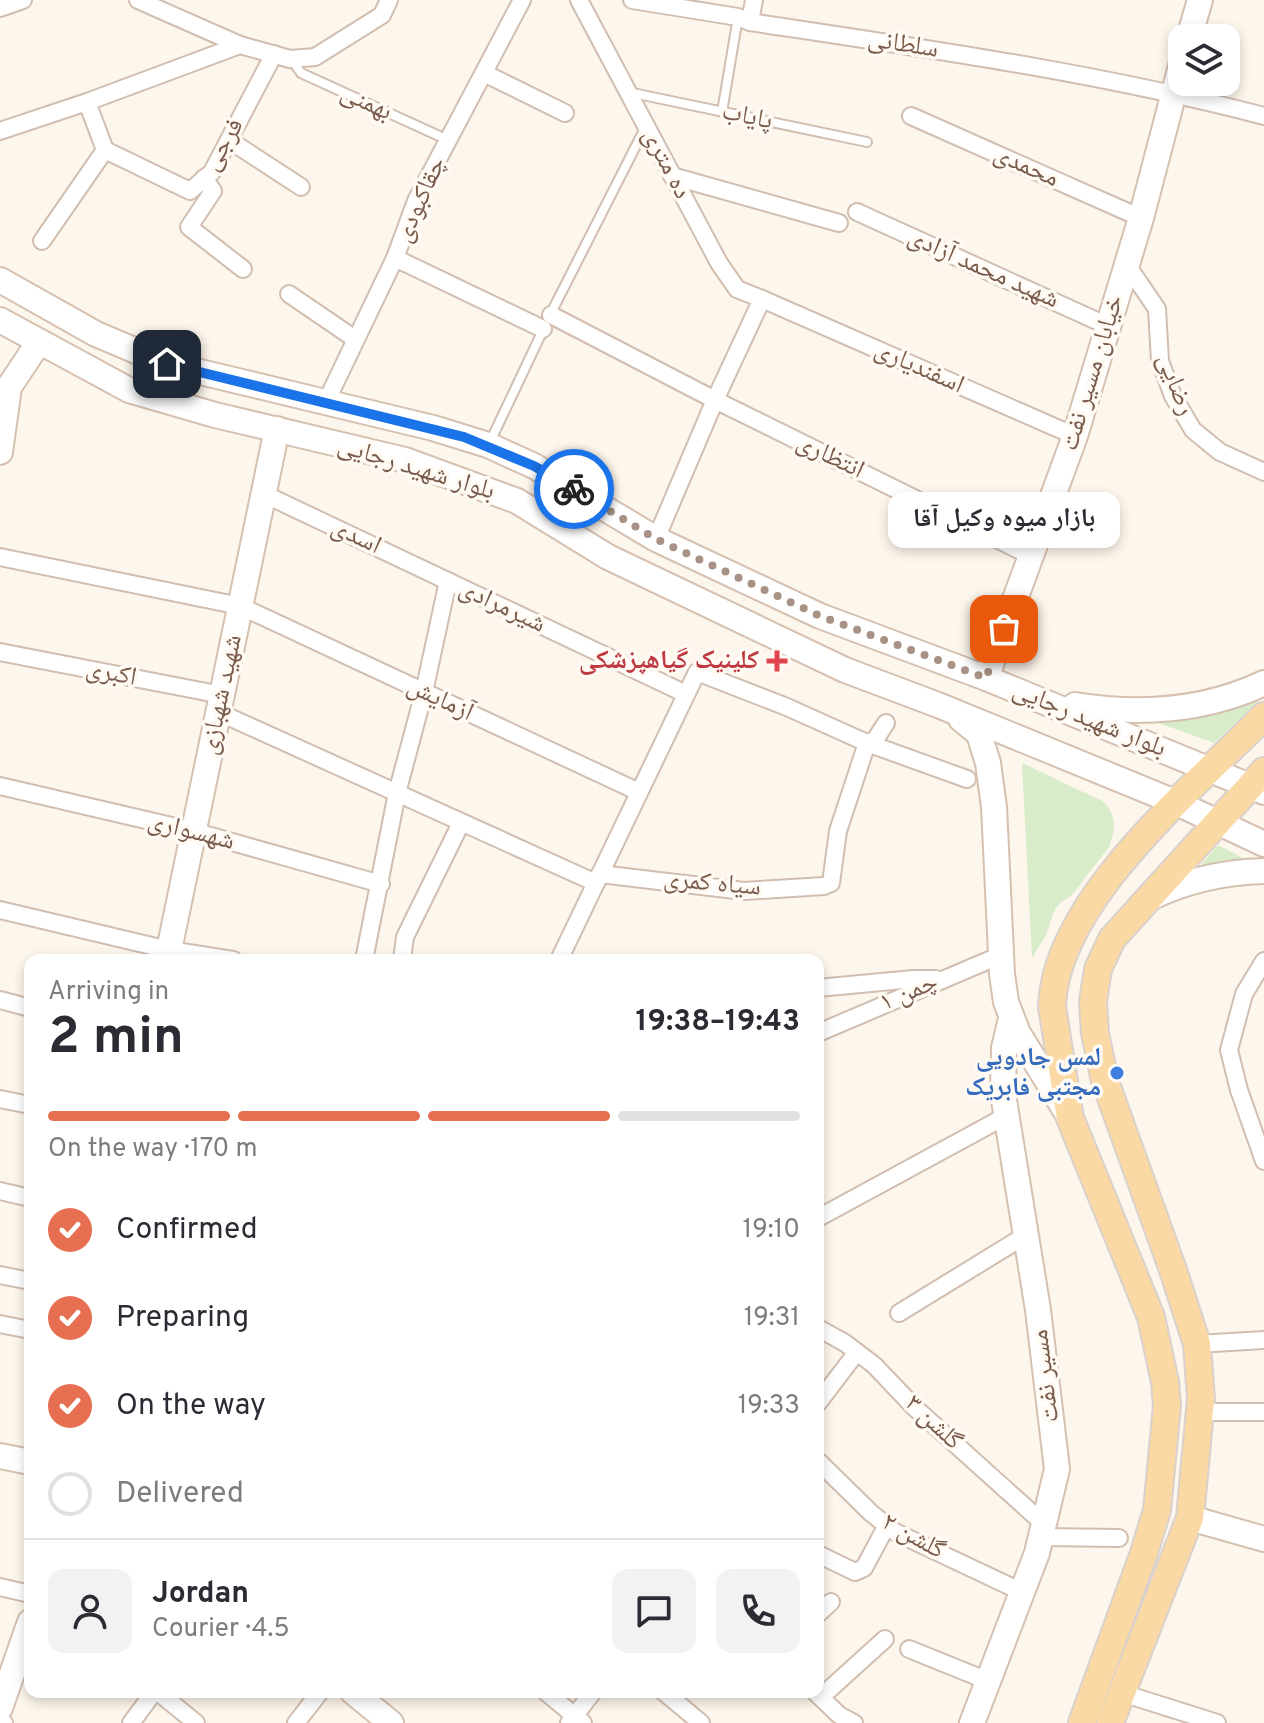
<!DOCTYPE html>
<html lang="en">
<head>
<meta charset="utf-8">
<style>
  :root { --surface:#fff; --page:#f2f2f3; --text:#2b2b33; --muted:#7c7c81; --line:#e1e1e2; --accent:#e76f51 }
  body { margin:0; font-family:Overpass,"Noto Naskh Arabic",sans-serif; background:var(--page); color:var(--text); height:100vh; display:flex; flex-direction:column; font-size:30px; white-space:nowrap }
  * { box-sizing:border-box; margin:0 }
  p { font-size:26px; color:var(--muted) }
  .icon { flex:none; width:44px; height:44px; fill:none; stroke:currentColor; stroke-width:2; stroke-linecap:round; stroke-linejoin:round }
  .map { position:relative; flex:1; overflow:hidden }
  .panel { position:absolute; left:24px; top:954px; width:800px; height:744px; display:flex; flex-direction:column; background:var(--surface); border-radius:16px; box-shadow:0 4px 12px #0003 }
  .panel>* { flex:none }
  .tools { position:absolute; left:1168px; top:24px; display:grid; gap:16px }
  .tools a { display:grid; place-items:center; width:72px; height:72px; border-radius:16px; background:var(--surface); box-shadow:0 4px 12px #0003; font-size:40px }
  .pin { position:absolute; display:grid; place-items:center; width:68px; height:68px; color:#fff; margin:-34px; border-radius:16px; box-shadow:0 4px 12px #0006 }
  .courier { position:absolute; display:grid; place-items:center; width:80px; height:80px; margin:-40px; border:6px solid #1a73e8; border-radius:50%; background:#fff; color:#222; box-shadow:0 2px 10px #0007 }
  .bubble { position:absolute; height:56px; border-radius:16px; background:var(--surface); box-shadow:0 4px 12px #0003; font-size:26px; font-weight:700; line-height:56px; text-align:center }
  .summary em { font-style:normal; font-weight:700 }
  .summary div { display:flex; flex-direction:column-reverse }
  .summary { display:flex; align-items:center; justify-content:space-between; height:136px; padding:0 24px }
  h1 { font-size:52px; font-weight:700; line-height:60px }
  .bar { display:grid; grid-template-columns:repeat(4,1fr); gap:12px 8px; align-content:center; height:96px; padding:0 24px }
  .bar i { height:10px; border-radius:6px; background:var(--line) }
  .bar .active { background:var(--accent) }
  .bar p { grid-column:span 4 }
  .line { display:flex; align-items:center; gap:20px; padding:0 24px; border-top:2px solid var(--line) }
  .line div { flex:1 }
  .round { display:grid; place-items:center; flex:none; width:84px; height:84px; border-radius:16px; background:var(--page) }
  ol { padding:0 24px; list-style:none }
  li { display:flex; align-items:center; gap:24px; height:88px }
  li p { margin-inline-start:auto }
  li .icon { padding:8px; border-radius:50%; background:var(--accent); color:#fff; stroke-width:4 }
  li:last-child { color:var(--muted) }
  li i { width:44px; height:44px; border:4px solid var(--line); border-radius:50% }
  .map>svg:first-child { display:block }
  .green { fill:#d8ecc9 }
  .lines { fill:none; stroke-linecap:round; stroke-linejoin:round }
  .lane-casing { stroke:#d1beb0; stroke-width:12 }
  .street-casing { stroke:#d1beb0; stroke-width:20 }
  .secondary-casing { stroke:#d6c0b0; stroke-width:28 }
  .primary-casing { stroke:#dad1cd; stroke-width:30 }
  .lane { stroke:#fff; stroke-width:8 }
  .street { stroke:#fff; stroke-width:16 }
  .secondary { stroke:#fff; stroke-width:24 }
  .primary { stroke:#fbd9a5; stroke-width:26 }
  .done { stroke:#a89285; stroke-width:8; stroke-dasharray:0 14.4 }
  .route { stroke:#1a73e8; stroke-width:10 }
  .health-dot { fill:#e0444e; stroke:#fffaf3; stroke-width:3 }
  .shop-dot { fill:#3f7fe0; stroke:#fffaf3; stroke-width:3 }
  .labels { text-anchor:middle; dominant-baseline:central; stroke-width:7; stroke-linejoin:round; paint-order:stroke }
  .street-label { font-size:26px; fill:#7a5c4d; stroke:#fffaf3 }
  .health-label { font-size:26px; font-weight:bold; fill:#be3a42; stroke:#fffaf3; text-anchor:end }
  .shop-label { font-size:26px; font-weight:bold; fill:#366cbe; stroke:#fffaf3; text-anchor:end }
</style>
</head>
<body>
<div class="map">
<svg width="1264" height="1723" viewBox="0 0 1264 1723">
  <rect width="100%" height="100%" fill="#fdf6ec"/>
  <!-- green -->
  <g class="green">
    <path d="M1263 697 1214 743 1159 723 1212 715Z"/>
    <path d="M1022 763 1102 801C1117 813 1116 831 1109 847L1071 896 1061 902 1055 909 1046 935 1032 958Z"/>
    <path d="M1218 845 1251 862 1199 867Z"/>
  </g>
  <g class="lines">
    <!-- lane casing -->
    <g class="lane-casing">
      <g id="lane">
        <path d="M291 59 301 73 448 140"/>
        <path d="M628 92 867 142"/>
        <path d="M722 112 738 17"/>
        <path d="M550 315 645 128"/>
        <path d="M490 442 544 328"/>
      </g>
    </g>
    <!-- street casing -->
    <g class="street-casing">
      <g id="street">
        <path d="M138 0 240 45 290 59 315 57 382 15 389 0"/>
        <path d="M579 0 719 263 737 289 762 299 715 400 656 539"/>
        <path d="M632 0 738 17 750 22C922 48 1095 72 1264 116"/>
        <path d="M0 8 23 0"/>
        <path d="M750 22 754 0"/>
        <path d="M484 73 565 113"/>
        <path d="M911 116 1141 218"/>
        <path d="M0 131 87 102 240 45"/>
        <path d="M229 140 301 187"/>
        <path d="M105 150 190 191 212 172 274 54"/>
        <path d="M672 176 839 223"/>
        <path d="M204 178 213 191 189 227 243 269"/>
        <path d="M857 212 1108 326"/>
        <path d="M42 241 105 150 87 102"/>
        <path d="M395 258 543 329"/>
        <path d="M1127 265 1157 309 1160 361 1173 396 1193 430 1220 452 1264 472"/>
        <path d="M289 294 355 339"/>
        <path d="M762 299 1075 436"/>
        <path d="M551 315 715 400 1031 556"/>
        <path d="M326 402 395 258 416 201 522 0"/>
        <path d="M264 494 686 694"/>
        <path d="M0 557 240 606 639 792"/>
        <path d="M0 652 222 695"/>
        <path d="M218 712 596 883"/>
        <path d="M0 786 193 831 381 884"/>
        <path d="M600 874 744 891 824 886 831 883 838 831 867 743 967 779"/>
        <path d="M0 910 169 950 233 960"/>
        <path d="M364 960 397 793 424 692 448 581"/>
        <path d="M402 960 405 937 461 823"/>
        <path d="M559 960 697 672 787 707 867 743 875 740 886 723"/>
        <path d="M1264 961 1244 994 1229 1050 1239 1090 1264 1161"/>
        <path d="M818 988 913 979H936"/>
        <path d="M0 1000 30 1008"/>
        <path d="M818 1033 1001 955"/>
        <path d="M0 1099 30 1105"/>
        <path d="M0 1191 30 1198"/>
        <path d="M818 1218 1006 1116"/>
        <path d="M0 1275 30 1281"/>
        <path d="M899 1313 1026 1235"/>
        <path d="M0 1324 30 1330"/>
        <path d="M818 1328 845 1343 874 1365 914 1407 1044 1524"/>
        <path d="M1197 1344 1264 1340"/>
        <path d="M818 1403 857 1352"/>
        <path d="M1200 1412H1264"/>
        <path d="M818 1461 871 1513 895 1532 1022 1592"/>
        <path d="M1041 1537 1119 1538"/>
        <path d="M818 1554 855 1572 864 1568 887 1525"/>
        <path d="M0 1587 30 1594"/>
        <path d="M818 1614 831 1602"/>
        <path d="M909 1649 988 1681"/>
        <path d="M158 1692 196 1723"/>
        <path d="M546 1692 583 1723"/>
        <path d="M664 1692 701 1723"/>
        <path d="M815 1692 839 1715 854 1723"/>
        <path d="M1122 1693 1217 1723"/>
        <path d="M821 1697 885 1639"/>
        <path d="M0 1720 4 1723"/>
        <path d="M131 1723 154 1692"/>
        <path d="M296 1723 320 1692"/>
        <path d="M569 1723 593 1692"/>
      </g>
    </g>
    <!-- secondary casing -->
    <g class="secondary-casing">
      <g id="secondary">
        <path d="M1189 38 1200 0"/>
        <path d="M0 280 96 334 167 364 433 428 488 445 534 466 656 539 820 616 986 678 1264 792"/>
        <path d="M0 320 129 390 215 415 405 460 517 501 608 557 845 670 938 705 1177 803 1264 844"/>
        <path d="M0 452 9 387 39 342"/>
        <path d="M986 678 1075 436 1141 218 1182 62"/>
        <path d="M1075 705C1138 715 1205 711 1264 683"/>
        <path d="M961 719 979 734 988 763 994 807 1002 974 1006 1002 1018 1033 1070 1118"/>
        <path d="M1150 898C1187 880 1223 872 1264 871"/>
        <path d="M167 960 277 429"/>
        <path d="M0 1456 30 1462"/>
        <path d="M1190 1518 1264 1539"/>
        <path d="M353 1692 391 1723"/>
        <path d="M0 1708 30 1622"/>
        <path d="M972 1723 1037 1553 1057 1469 1038 1310 1003 1094 1004 1048 1011 1019"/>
      </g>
    </g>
    <!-- primary casing -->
    <g class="primary-casing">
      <g id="primary">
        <path d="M1082 1723 1144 1553 1157 1510 1167 1406 1165 1382 1151 1317 1070 1118 1052 1007C1055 900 1193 789 1264 716"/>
        <path d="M1110 1723 1190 1518 1201 1399 1197 1344 1173 1270 1105 1081 1095 1033 1093 1002 1098 969 1112 939 1264 771"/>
      </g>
    </g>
    <!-- lane -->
    <use href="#lane" class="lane"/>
    <!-- street -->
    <use href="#street" class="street"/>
    <!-- secondary -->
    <use href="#secondary" class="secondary"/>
    <!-- primary -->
    <use href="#primary" class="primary"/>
  </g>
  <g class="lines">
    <!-- done -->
    <path class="done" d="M574 489 656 539 820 616 986 678 1004 629"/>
    <!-- route -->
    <path class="route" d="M167 364 464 437 534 466 574 489"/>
  </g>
  <!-- markers -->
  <path class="health-dot" d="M773 649h8v8h8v8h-8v8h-8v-8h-8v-8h8z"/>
  <circle class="shop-dot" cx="1117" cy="1073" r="8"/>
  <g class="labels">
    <!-- street labels -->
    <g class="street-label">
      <text transform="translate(903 45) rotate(9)">سلطانی</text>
      <text transform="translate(366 103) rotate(25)">بهمنی</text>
      <text transform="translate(747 117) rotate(12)">پایاب</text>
      <text transform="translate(224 145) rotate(-59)">فرجی</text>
      <text transform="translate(666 164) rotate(62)">ده متری</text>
      <text transform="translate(1026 167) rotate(24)">محمدی</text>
      <text transform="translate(421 200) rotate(-66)">چقاکبودی</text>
      <text transform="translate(983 269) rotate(24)">شهید محمد آزادی</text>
      <text transform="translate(919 368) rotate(24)">اسفندیاری</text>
      <text transform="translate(1093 373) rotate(-73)">خیابان مسیر نفت</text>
      <text transform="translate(1175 385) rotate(69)">رضایی</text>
      <text transform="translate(830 457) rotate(26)">انتظاری</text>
      <text transform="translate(416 469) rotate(17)">بلوار شهید رجایی</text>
      <text transform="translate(356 537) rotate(25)">اسدی</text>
      <text transform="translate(502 607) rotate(25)">شیرمرادی</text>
      <text transform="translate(111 674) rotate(11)">اکبری</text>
      <text transform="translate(222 695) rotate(-78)">شهید شهبازی</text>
      <text transform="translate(440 700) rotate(25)">آزمایش</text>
      <text transform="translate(1089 720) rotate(22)">بلوار شهید رجایی</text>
      <text transform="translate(191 832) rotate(14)">شهسواری</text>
      <text transform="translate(712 884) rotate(5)">سیاه کمری</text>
      <text transform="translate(909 993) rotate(-23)">چمن ۱</text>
      <text transform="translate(1046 1376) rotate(-97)">مسیر نفت</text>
      <text transform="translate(933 1423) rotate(43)">گلشن ۳</text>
      <text transform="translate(913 1537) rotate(29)">گلشن ۲</text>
    </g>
    <!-- health labels -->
    <g class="health-label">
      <text x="759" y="661">کلینیک گیاهپزشکی</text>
    </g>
    <!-- shop labels -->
    <g class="shop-label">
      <text x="1101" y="1058">لمس جادویی<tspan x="1101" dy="30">مجتبی فابریک</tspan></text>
    </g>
  </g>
</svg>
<div class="tools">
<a><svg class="icon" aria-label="layers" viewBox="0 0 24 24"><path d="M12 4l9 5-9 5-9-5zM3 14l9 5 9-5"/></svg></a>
</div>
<div class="pin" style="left:1004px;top:629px;background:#ea580c"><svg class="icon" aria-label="bag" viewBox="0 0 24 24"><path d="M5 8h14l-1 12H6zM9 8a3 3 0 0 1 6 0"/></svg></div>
<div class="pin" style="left:167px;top:364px;background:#1f2937"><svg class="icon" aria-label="home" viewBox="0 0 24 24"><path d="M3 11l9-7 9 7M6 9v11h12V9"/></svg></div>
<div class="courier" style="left:574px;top:489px"><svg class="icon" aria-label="bike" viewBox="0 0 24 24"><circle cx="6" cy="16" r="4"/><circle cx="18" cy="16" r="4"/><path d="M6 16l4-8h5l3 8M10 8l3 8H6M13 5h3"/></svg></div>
<div class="bubble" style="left:888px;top:492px;width:232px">بازار میوه وکیل آقا</div>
<section class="panel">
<div class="summary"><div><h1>2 min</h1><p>Arriving in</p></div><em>19:38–19:43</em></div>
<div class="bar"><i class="active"></i><i class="active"></i><i class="active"></i><i></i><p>On the way · 170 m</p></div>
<ol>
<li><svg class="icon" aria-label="check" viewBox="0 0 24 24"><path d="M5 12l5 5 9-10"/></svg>Confirmed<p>19:10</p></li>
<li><svg class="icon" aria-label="check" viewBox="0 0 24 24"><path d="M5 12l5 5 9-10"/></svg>Preparing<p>19:31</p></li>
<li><svg class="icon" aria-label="check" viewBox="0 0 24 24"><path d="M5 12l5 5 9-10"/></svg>On the way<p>19:33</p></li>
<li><i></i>Delivered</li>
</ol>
<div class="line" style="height:144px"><a class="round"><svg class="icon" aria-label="person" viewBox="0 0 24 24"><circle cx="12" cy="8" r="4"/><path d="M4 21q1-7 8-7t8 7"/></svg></a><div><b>Jordan</b><p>Courier · 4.5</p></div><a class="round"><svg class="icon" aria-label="chat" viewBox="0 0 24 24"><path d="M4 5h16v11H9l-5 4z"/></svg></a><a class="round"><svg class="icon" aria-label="phone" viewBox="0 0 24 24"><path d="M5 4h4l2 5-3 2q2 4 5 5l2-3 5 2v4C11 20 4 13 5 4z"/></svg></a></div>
</section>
</div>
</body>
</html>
